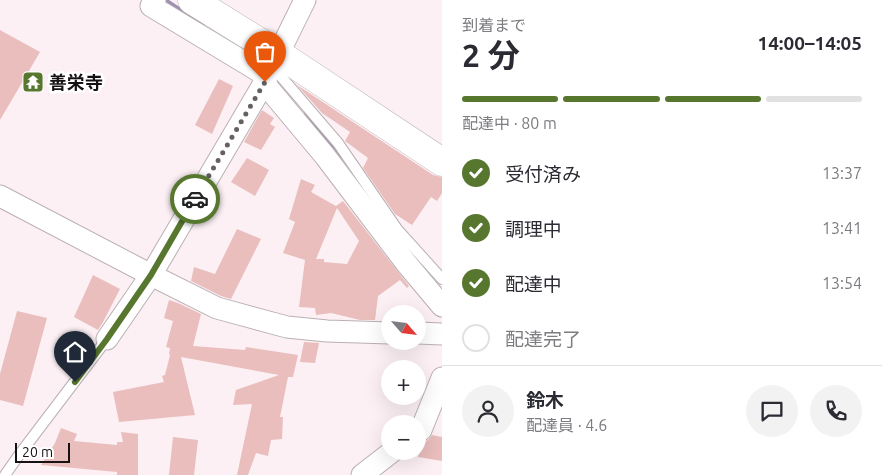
<!DOCTYPE html>
<html lang="ja">
<head>
<meta charset="utf-8">
<style>
  :root { --surface:#fff; --page:#f2f2f3; --text:#2b2b33; --muted:#7c7c81; --line:#e1e1e2; --accent:#57772e }
  body { margin:0; font-family:Ubuntu,"Noto Sans JP",sans-serif; background:var(--page); color:var(--text); height:100vh; display:flex; flex-direction:column; font-size:19px; white-space:nowrap }
  * { box-sizing:border-box; margin:0 }
  p { font-size:16px; color:var(--muted) }
  .icon { flex:none; width:28px; height:28px; fill:none; stroke:currentColor; stroke-width:2; stroke-linecap:round; stroke-linejoin:round }
  .map { position:relative; flex:1; overflow:hidden }
  .sheet { display:flex; flex-direction:column; background:var(--surface); width:440px }
  .sheet>* { flex:none }
  .needle { width:32px; rotate:118deg }
  .fabs { position:absolute; left:381px; top:305px; display:grid; gap:10px }
  .fabs a { display:grid; place-items:center; width:45px; height:45px; border-radius:50%; background:var(--surface); box-shadow:0 5px 20px #0002; font-size:25px }
  .scale { position:absolute; left:15px; bottom:12px; width:55px; box-sizing:border-box; padding-left:5px; border:2px solid #161213; border-top:0; font-size:14px; line-height:18px; white-space:nowrap; color:#161213; -webkit-text-stroke:4px #fff; paint-order:stroke }
  .pin { position:absolute; display:grid; place-items:center; width:42px; height:42px; color:#fff; margin:-51px -21px; border-radius:50% 50% 50% 0; rotate:-45deg; box-shadow:0 0 5px #0007 }
  .pin .icon { rotate:45deg }
  .courier { position:absolute; display:grid; place-items:center; width:50px; height:50px; margin:-25px; border:4px solid #57772e; border-radius:50%; background:#fff; color:#222; box-shadow:0 1px 6px #0007 }
  .overview em { font-style:normal; font-weight:700 }
  .overview div { display:flex; flex-direction:column-reverse }
  .overview { display:flex; align-items:center; justify-content:space-between; height:85px; padding:0 20px }
  h1 { font-size:32px; font-weight:700; line-height:38px }
  .bar { display:grid; grid-template-columns:repeat(4,1fr); gap:8px 5px; align-content:center; height:60px; padding:0 20px }
  .bar i { height:6px; border-radius:4px; background:var(--line) }
  .bar .selected { background:var(--accent) }
  .bar p { grid-column:span 4 }
  .line { display:flex; align-items:center; gap:12px; padding:0 20px; border-top:1px solid var(--line) }
  .line div { flex:1 }
  .round { display:grid; place-items:center; flex:none; width:52px; height:52px; border-radius:26px; background:var(--page) }
  ol { padding:0 20px; list-style:none }
  li { display:flex; align-items:center; gap:15px; height:55px }
  li p { margin-inline-start:auto }
  li .icon { padding:5px; border-radius:50%; background:var(--accent); color:#fff; stroke-width:4 }
  li:last-child { color:var(--muted) }
  li i { width:28px; height:28px; border:2px solid var(--line); border-radius:50% }
  main { display:flex; flex:1; min-height:0 }
  .map>svg:first-child { display:block }
  .lines { fill:none; stroke-linecap:round; stroke-linejoin:round }
  .stream { stroke:#9b90b2; stroke-width:5.5 }
  .building { fill:#e9bebd; fill-rule:evenodd }
  .service-casing { stroke:#bab0b3; stroke-width:12 }
  .minor-casing { stroke:#bab0b3; stroke-width:23 }
  .secondary-casing { stroke:#bab0b3; stroke-width:29 }
  .service { stroke:#fff; stroke-width:10 }
  .minor { stroke:#fff; stroke-width:21 }
  .secondary { stroke:#fff; stroke-width:28 }
  .done { stroke:#666062; stroke-width:5; stroke-dasharray:0 9 }
  .route { stroke:#57772e; stroke-width:6 }
  .labels { text-anchor:middle; dominant-baseline:central; stroke-width:5; stroke-linejoin:round; paint-order:stroke }
  .poi-label { font-size:18px; font-weight:bold; fill:#161213; stroke:#fff; text-anchor:start }
</style>
</head>
<body>
<main>
<div class="map">
<svg width="442" height="475" viewBox="0 0 442 475">
  <rect width="100%" height="100%" fill="#fcf0f4"/>
  <g class="lines">
    <!-- stream -->
    <g class="stream">
      <path d="M164 0 202 25"/>
      <path d="M305 116 333 148 340 159"/>
    </g>
  </g>
  <!-- building -->
  <g class="building">
    <path d="M0 30 40 52 0 120Z"/>
    <path d="M219 79 233 86 212 134 195 125Z"/>
    <path d="M297 85 433 175 442 177V193L437 201 431 197 412 225 395 214 363 168 368 158 345 141 350 132 322 113Z"/>
    <path d="M262 110 274 118 270 124 275 127 261 150 244 142Z"/>
    <path d="M247 158 269 170 255 196 231 182Z"/>
    <path d="M301 179 315 185 311 192 336 206 343 201 409 286 407 288 400 280 378 296 375 320H360L331 313 316 315 315 308 299 307 305 260 283 253 295 222 289 219ZM337 208 359 241 347 264 324 262V259H316Z"/>
    <path d="M237 229 261 239 231 299 221 296 191 281 194 267 215 274Z"/>
    <path d="M93 275 120 289 103 322 98 330 74 317Z"/>
    <path d="M169 300 178 303 201 314 193 346 245 350 246 347 298 355 293 377H288L280 417H283L282 439 271 440 268 456 256 453 248 475H237L252 404 233 405 236 390 279 375 181 357 195 415 119 422 113 392 164 382 162 376 165 375 170 355 169 354 170 348 166 347 173 321 164 318Z"/>
    <path d="M17 311 47 318 23 406 0 400V374Z"/>
    <path d="M304 342 319 343 315 363 300 362Z"/>
    <path d="M61 428 77 434 74 441 117 445V442H123L121 432 138 434V475H117V472L41 465 55 443Z"/>
    <path d="M432 435 442 437V461L418 457 421 444 428 440Z"/>
    <path d="M173 437 198 440 194 475H169Z"/>
  </g>
  <g class="lines">
    <!-- service casing -->
    <g class="service-casing">
      <g id="service">
        <path d="M272 66 338 143 397 229 442 279"/>
        <path d="M5 475 19 455 107 339"/>
      </g>
    </g>
    <!-- minor casing -->
    <g class="minor-casing">
      <g id="minor">
        <path d="M155 0 151 6 262 73 264 83 325 156 406 263 442 306"/>
        <path d="M0 196 151 275 217 308 287 327 327 331 390 333"/>
        <path d="M418 333 442 334"/>
        <path d="M107 339 151 275 264 83 305 0"/>
        <path d="M418 432 421 430 442 378"/>
        <path d="M362 475 393 451"/>
      </g>
    </g>
    <!-- secondary casing -->
    <g class="secondary-casing">
      <path id="secondary" d="M192 0 279 54 442 162"/>
    </g>
    <!-- service -->
    <use href="#service" class="service"/>
    <!-- minor -->
    <use href="#minor" class="minor"/>
    <!-- secondary -->
    <use href="#secondary" class="secondary"/>
  </g>
  <g class="lines">
    <!-- done -->
    <path class="done" d="M195 199 265 82"/>
    <!-- route -->
    <path class="route" d="M75 382 107 339 151 275 195 199"/>
  </g>
  <!-- icons -->
  <defs>
    <g id="temple-square" transform="scale(1.125)"><rect x="-9" y="-9" width="18" height="18" rx="4" fill="#57772e" stroke="#fff"/><path d="M0-6L5-2H3V0L6.5 2.5H4V6H1.5V3h-3V6H-4V2.5H-6.5L-3 0V-2H-5Z" fill="#fff"/></g>
  </defs>
  <g fill-rule="evenodd">
    <use href="#temple-square" x="33" y="82"/>
  </g>
  <g class="labels">
    <!-- poi labels -->
    <g class="poi-label">
      <text x="49" y="82">善栄寺</text>
    </g>
  </g>
</svg>
<div class="fabs">
<a><svg class="needle" viewBox="-14 -14 28 28"><path d="M0-13l5 13h-10z" fill="#e53935"/><path d="M0 13l5-13h-10z" fill="#7c7c81"/></svg></a>
<a>+</a>
<a>−</a>
</div>
<div class="scale">20 m</div>
<div class="pin" style="left:265px;top:82px;background:#ea580c"><svg class="icon" aria-label="bag" viewBox="0 0 24 24"><path d="M5 8h14l-1 12H6zM9 8a3 3 0 0 1 6 0"/></svg></div>
<div class="pin" style="left:75px;top:382px;background:#1f2937"><svg class="icon" aria-label="home" viewBox="0 0 24 24"><path d="M3 11l9-7 9 7M6 9v11h12V9"/></svg></div>
<div class="courier" style="left:195px;top:199px"><svg class="icon" aria-label="car" viewBox="0 0 24 24"><path d="M5 17H2v-5l4-1 3-4h7l3 4 3 1v5h-3M9 17h6M6 11h13"/><circle cx="7" cy="17" r="2"/><circle cx="17" cy="17" r="2"/></svg></div>
</div>
<section class="sheet">
<div class="overview"><div><h1>2 分</h1><p>到着まで</p></div><em>14:00–14:05</em></div>
<div class="bar"><i class="selected"></i><i class="selected"></i><i class="selected"></i><i></i><p>配達中 · 80 m</p></div>
<ol>
<li><svg class="icon" aria-label="check" viewBox="0 0 24 24"><path d="M5 12l5 5 9-10"/></svg>受付済み<p>13:37</p></li>
<li><svg class="icon" aria-label="check" viewBox="0 0 24 24"><path d="M5 12l5 5 9-10"/></svg>調理中<p>13:41</p></li>
<li><svg class="icon" aria-label="check" viewBox="0 0 24 24"><path d="M5 12l5 5 9-10"/></svg>配達中<p>13:54</p></li>
<li><i></i>配達完了</li>
</ol>
<div class="line" style="height:90px"><a class="round"><svg class="icon" aria-label="person" viewBox="0 0 24 24"><circle cx="12" cy="8" r="4"/><path d="M4 21q1-7 8-7t8 7"/></svg></a><div><b>鈴木</b><p>配達員 · 4.6</p></div><a class="round"><svg class="icon" aria-label="chat" viewBox="0 0 24 24"><path d="M4 5h16v11H9l-5 4z"/></svg></a><a class="round"><svg class="icon" aria-label="phone" viewBox="0 0 24 24"><path d="M5 4h4l2 5-3 2q2 4 5 5l2-3 5 2v4C11 20 4 13 5 4z"/></svg></a></div>
</section>
</main>
</body>
</html>
